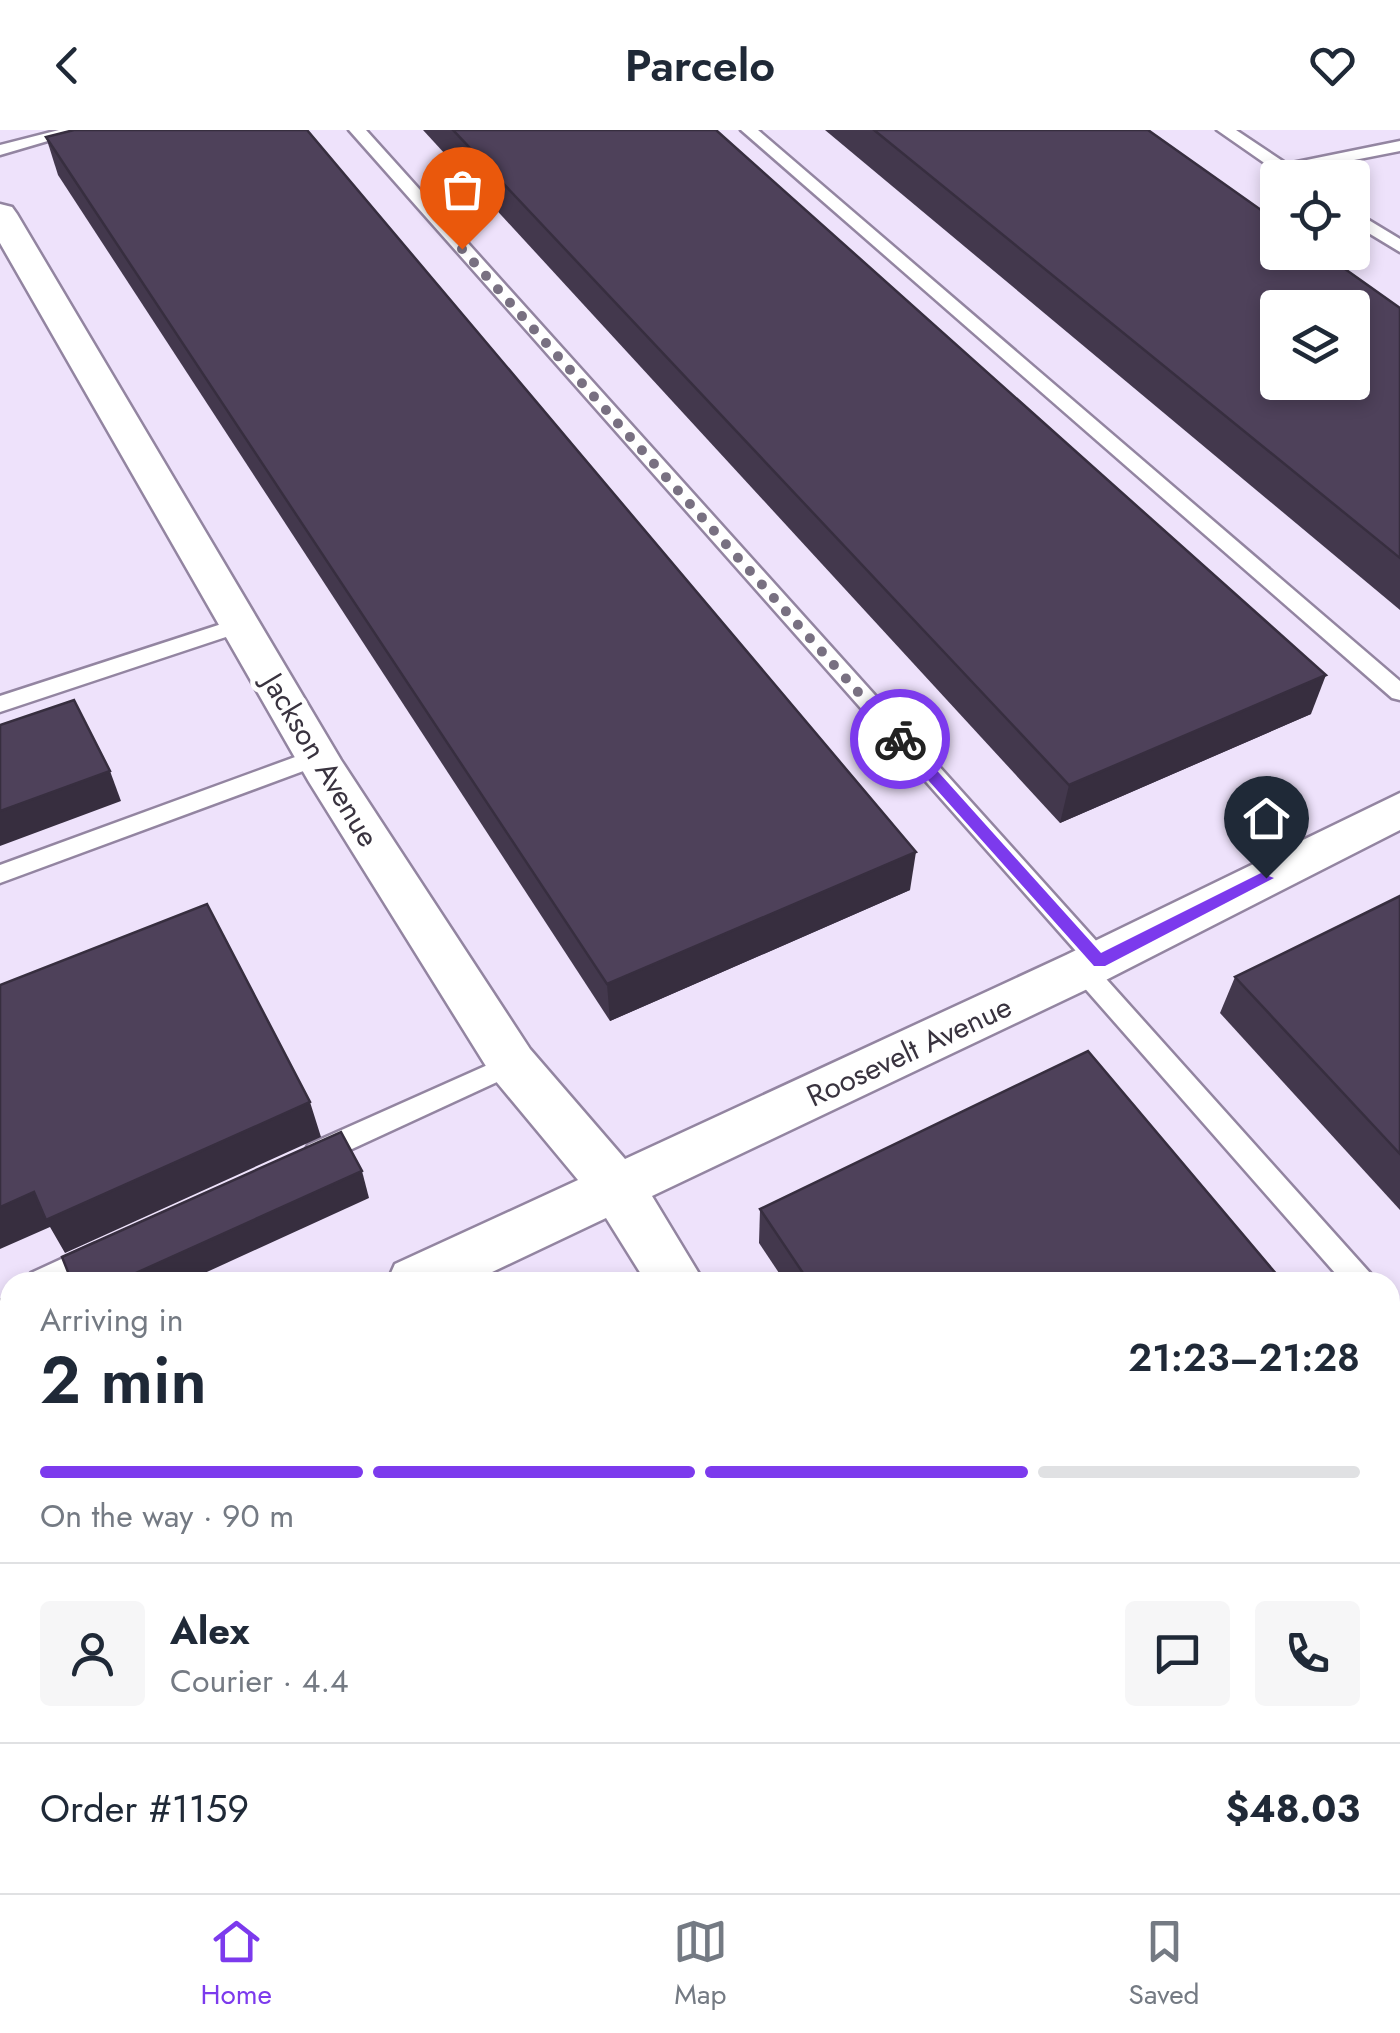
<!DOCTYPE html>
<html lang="en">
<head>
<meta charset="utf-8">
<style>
  :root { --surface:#fff; --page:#f6f6f7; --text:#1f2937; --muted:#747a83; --line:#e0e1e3; --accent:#7c3aed }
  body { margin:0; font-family:Jost,sans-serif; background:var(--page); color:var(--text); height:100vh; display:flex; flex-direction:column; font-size:38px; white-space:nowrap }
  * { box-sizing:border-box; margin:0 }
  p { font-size:32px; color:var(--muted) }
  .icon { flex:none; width:55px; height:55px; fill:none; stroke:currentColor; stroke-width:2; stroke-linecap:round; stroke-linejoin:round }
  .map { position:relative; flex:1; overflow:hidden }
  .sheet { position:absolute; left:0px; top:1142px; width:1400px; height:622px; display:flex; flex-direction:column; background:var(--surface); border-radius:30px 30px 0 0; box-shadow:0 5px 15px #0003 }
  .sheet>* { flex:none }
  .fabs { position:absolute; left:1260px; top:30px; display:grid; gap:20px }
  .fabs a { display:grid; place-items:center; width:110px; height:110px; border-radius:10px; background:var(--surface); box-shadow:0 5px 15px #0003; font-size:50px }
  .pin { position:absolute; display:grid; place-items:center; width:85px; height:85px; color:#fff; margin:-102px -42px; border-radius:50% 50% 50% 0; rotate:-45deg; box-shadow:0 0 10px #0007 }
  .pin .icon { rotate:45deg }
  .courier { position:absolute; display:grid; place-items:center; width:100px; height:100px; margin:-50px; border:8px solid #7c3aed; border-radius:50%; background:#fff; color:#222; box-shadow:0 2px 12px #0007 }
  .head em { font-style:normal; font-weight:600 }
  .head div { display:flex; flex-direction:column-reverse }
  .head { display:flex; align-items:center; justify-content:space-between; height:170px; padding:0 40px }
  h1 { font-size:65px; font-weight:600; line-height:75px }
  .bar { display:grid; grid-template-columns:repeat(4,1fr); gap:15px 10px; align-content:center; height:120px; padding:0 40px }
  .bar i { height:12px; border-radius:8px; background:var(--line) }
  .bar .active { background:var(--accent) }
  .bar p { grid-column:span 4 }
  .line { display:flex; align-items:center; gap:25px; padding:0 40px; border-top:2px solid var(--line) }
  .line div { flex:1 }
  .round { display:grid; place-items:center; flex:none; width:105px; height:105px; border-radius:10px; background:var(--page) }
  header { display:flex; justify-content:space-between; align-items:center; height:130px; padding:0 40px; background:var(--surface); font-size:45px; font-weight:600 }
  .dock { display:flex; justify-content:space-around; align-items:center; height:140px; border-top:2px solid var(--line); background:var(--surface); font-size:28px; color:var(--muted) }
  .dock a { display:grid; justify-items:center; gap:5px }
  .dock .active { color:var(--accent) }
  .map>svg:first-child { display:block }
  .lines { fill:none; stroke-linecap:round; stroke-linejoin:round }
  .service-casing { stroke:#9385a1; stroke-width:5 }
  .minor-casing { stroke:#9385a1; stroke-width:5 }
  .service { fill:#fff; fill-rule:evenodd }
  .minor { fill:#fff; fill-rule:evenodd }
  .wall { fill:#43384d }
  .shaded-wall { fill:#372e3f }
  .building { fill:#4e415a; stroke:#372e3f; stroke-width:2.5; fill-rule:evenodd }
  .route { fill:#7c3aed }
  .done { stroke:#787081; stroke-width:10; stroke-dasharray:0 18 }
  .labels { text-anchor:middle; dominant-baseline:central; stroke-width:10; stroke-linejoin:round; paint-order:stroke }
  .street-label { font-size:30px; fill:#39333f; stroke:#fff }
</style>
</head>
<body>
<header><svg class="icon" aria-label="back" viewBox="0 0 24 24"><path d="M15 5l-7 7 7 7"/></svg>Parcelo<svg class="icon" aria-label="heart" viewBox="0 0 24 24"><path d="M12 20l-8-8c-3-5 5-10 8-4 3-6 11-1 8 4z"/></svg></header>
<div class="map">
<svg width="1400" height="1763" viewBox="0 0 1400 1763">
  <rect width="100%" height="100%" fill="#eee2fb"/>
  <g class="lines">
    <!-- service casing -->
    <g class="service-casing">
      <g id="service">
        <path d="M59 0H85L0 25V15Z"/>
        <path d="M349 0H366L1108 824 1111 831 1099 841 1370 1143 1374 1152H1343L1074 846 1071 839 1074 832 1083 829Z"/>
        <path d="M741 0H758L1400 551V570L1392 568Z"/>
        <path d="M1217 0H1236L1287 34 1400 11V21L1298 41 1304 48H1286Z"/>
        <path d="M1352 80 1400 109V122L1352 93Z"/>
        <path d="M240 488 250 495 247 500 0 582V566Z"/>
        <path d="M317 619 325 621 328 627 325 633 0 753V735Z"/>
        <path d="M512 924 521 927 525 934 521 941 326 1031 317 1034 308 1031 304 1023 308 1015Z"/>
        <path d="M94 1114 104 1117 108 1126C95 1154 53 1152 27 1152L31 1143Z"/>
        <path d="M10 1167V1270L0 1267V1171Z"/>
        <path d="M1390 1174 1400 1178V1212L1390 1208Z"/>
        <path d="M0 1671 10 1675V1739L0 1735Z"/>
        <path d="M10 1742V1755H37L39 1763H5L3 1755Z"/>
      </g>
    </g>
    <!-- minor casing -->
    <g class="minor-casing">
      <g id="minor">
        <path d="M0 74 12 77 17 84 341 630 530 919 625 1029 1066 825 1400 663V700L1100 853 652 1066 704 1152H646L606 1088 471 1152H387L395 1134 578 1050 494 949 309 652 0 113Z"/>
        <path d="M10 1311V1370L0 1374V1315Z"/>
        <path d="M1015 1755H1085L1088 1763H1018Z"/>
      </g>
    </g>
    <!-- service -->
    <use href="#service" class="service"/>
    <!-- minor -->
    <use href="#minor" class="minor"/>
  </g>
  <!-- wall -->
  <g class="wall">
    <path d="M423 0H716L1311 584 1060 693Z"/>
    <path d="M825 0H1148L1400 178V480Z"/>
    <path d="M46 7 910 760 610 891 58 45Z"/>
    <path d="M1400 766V1080L1220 883 1235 847Z"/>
    <path d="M760 1079 1283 1152H785L759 1113Z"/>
    <path d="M1178 1755H1390L1400 1763H1184Z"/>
  </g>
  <!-- shaded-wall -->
  <g class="shaded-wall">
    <path d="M1326 545 1311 584 1060 693 1069 655Z"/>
    <path d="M110 641 121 671 0 716V681Z"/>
    <path d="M916 722 910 760 610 891 607 854Z"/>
    <path d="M310 972 321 1007 65 1123 50 1097 0 1119V1077L34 1062Z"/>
    <path d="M362 1041 369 1068 185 1152H116Z"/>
  </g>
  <!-- building -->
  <g class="building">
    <path d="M74 0H307L916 722 607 854 46 7Z"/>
    <path d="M453 0H716L1326 545 1069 655Z"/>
    <path d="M874 0H1148L1278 92V122H1321L1400 178V428ZM1278 178H1352V252H1278Z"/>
    <path d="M74 570 110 641 0 681V595Z"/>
    <path d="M1400 766V1024L1235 847Z"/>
    <path d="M207 774 310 972 46 1090 34 1062 0 1077V855Z"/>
    <path d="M1088 921 1283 1152H809L760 1079Z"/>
    <path d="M341 1002 362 1041 116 1152H72L62 1127Z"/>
    <path d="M1390 1279 1400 1291V1763H1213L1208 1755H1390Z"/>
    <path d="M337 1755H974L978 1763H341Z"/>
  </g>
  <!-- route -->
  <path class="route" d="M895 605H905L1101 823 1261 743 1274 748 1105 836H1094L895 613Z"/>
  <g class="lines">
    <!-- done -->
    <path class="done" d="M462 119 900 609"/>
  </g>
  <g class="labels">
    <!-- street labels -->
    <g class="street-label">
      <text transform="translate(321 630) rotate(59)">Jackson Avenue</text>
      <text transform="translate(909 921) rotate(-25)">Roosevelt Avenue</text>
    </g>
  </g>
</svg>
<div class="fabs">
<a><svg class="icon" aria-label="locate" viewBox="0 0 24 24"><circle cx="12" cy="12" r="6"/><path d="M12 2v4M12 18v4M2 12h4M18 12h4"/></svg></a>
<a><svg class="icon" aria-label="layers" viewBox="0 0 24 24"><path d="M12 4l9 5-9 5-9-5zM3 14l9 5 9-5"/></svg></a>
</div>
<div class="pin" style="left:462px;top:119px;background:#ea580c"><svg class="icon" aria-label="bag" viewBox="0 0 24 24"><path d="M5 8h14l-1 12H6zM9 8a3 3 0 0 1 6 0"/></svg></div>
<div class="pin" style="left:1266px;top:748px;background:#1f2937"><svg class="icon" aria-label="home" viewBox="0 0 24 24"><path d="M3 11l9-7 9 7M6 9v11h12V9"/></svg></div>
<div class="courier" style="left:900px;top:609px"><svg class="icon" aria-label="bike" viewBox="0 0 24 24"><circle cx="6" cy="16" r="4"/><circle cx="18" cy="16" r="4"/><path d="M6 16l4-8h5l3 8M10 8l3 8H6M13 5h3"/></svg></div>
<section class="sheet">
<div class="head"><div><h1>2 min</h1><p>Arriving in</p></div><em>21:23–21:28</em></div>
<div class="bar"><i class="active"></i><i class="active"></i><i class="active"></i><i></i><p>On the way · 90 m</p></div>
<div class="line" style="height:180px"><a class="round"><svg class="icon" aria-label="person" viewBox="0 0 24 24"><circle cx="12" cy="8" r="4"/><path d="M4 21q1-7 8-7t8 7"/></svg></a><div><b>Alex</b><p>Courier · 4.4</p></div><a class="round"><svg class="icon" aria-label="chat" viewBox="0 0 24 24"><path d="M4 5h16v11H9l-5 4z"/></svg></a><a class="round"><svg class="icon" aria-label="phone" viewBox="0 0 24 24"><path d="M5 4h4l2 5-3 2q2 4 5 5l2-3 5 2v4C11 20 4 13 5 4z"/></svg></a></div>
<div class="line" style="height:130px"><div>Order #1159</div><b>$48.03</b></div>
</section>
</div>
<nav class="dock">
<a class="active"><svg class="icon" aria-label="home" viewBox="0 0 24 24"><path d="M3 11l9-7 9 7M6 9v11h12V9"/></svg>Home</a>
<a><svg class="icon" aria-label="map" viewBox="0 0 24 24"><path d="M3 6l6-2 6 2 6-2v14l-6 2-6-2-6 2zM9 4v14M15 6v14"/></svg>Map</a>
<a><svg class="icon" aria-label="saved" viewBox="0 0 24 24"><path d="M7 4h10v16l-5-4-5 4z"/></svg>Saved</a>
</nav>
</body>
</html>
